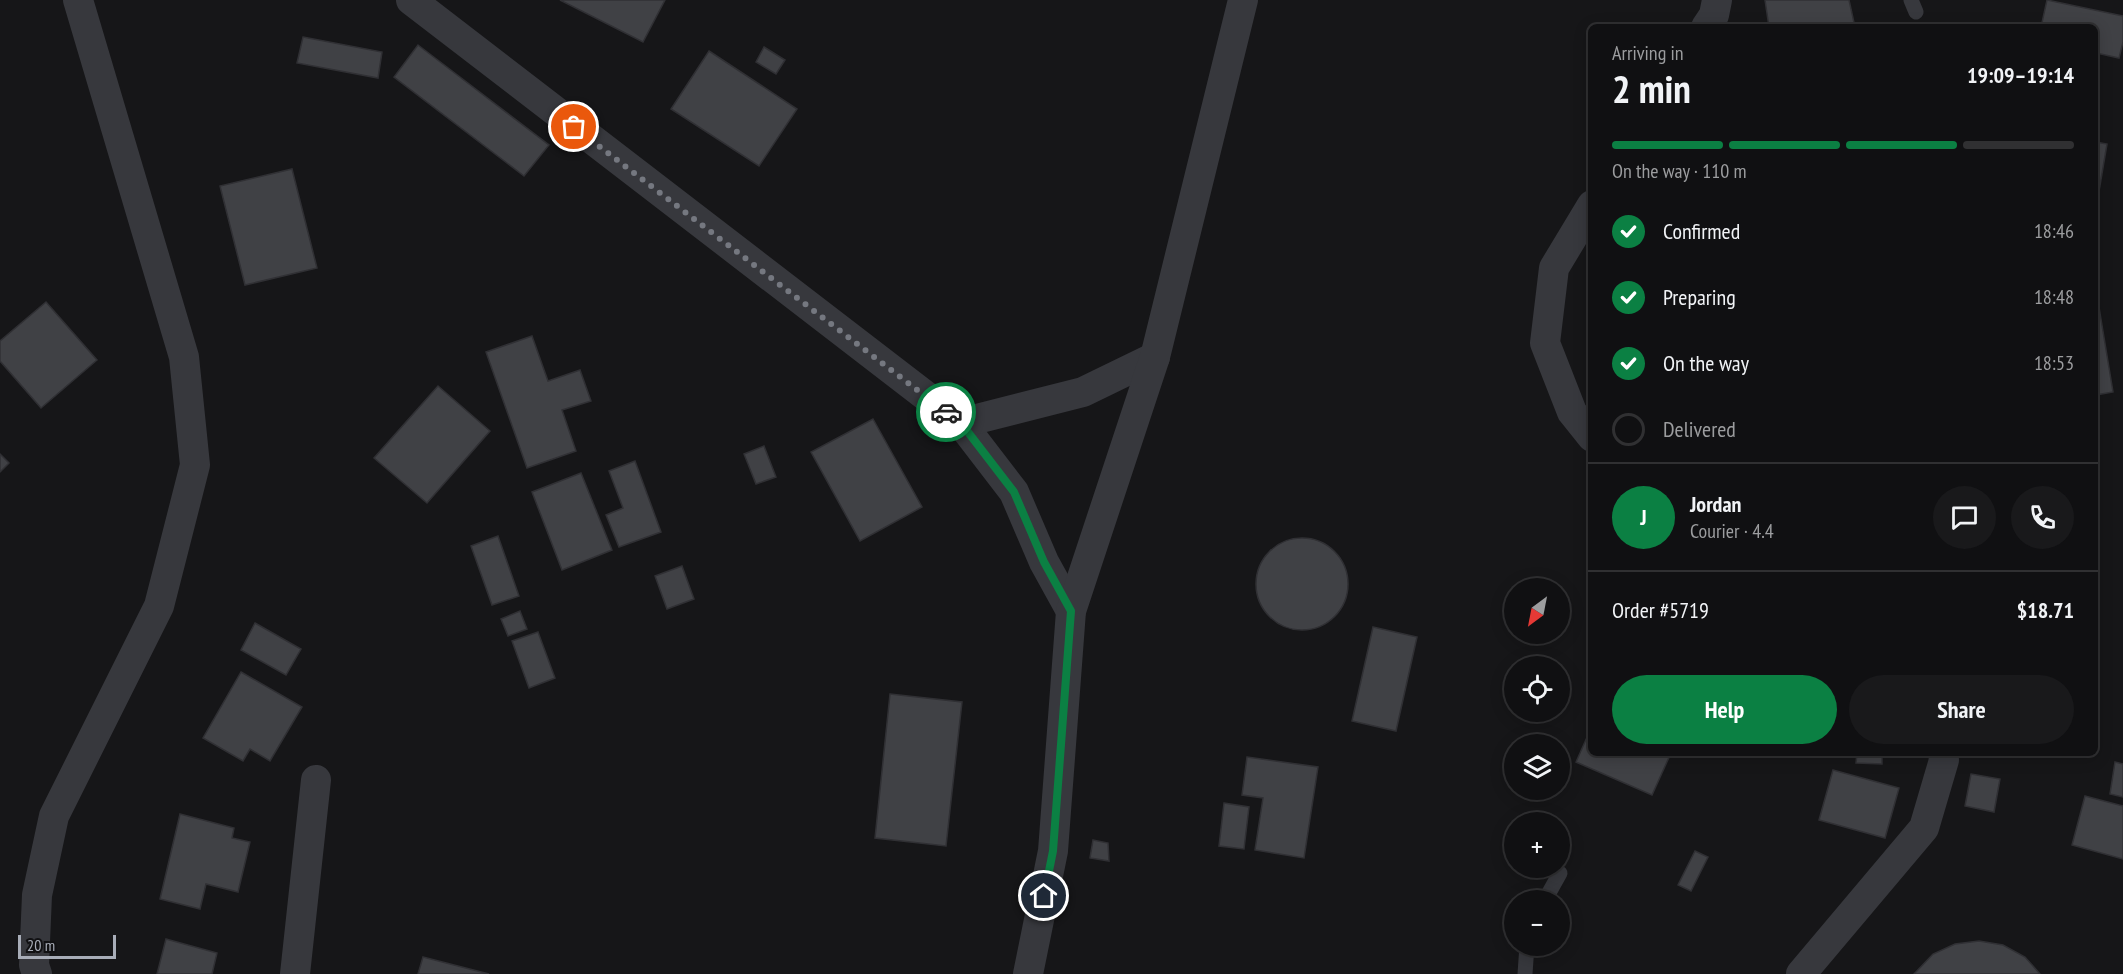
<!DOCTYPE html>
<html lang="en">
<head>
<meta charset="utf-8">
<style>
  :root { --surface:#101012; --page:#19191b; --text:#f1f3f6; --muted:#9c9d9f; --line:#303032; --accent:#0b8043 }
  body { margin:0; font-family:"PT Sans Narrow",sans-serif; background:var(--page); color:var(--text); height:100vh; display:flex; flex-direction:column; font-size:22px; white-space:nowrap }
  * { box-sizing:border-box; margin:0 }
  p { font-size:20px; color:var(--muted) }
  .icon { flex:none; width:33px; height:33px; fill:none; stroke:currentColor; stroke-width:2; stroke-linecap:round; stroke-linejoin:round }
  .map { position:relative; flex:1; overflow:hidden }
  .details { position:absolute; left:1588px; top:24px; width:510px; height:732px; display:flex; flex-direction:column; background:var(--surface); border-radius:9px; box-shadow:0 3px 15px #0003,0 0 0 2px var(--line) }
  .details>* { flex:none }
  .needle { width:39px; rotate:212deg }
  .controls { position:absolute; left:1504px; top:578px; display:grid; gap:12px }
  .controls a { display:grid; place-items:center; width:66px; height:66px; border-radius:50%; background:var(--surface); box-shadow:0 3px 15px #0003,0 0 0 2px var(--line); font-size:30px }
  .scale { position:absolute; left:18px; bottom:15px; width:98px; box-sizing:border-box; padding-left:6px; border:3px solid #a8adb8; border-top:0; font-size:16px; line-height:21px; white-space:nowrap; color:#a8adb8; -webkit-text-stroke:4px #111113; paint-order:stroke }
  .pin { position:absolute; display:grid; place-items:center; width:51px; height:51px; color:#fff; margin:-26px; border:3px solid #fff; border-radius:50%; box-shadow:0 2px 6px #0007 }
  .courier { position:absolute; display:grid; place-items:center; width:60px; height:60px; margin:-30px; border:4px solid #0b8043; border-radius:50%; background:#fff; color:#222; box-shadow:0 2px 8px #0007 }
  .head em { font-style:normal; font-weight:700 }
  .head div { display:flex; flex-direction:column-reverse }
  .head { display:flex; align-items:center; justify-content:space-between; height:102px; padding:0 24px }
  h1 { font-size:39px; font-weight:700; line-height:45px }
  .bar { display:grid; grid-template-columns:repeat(4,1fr); gap:9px 6px; align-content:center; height:72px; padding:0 24px }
  .bar i { height:8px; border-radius:4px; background:var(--line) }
  .bar .current { background:var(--accent) }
  .bar p { grid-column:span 4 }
  .line { display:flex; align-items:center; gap:15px; padding:0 24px; border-top:2px solid var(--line) }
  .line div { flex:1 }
  .round { display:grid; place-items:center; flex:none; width:63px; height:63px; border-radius:32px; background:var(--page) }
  ol { padding:0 24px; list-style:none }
  li { display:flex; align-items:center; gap:18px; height:66px }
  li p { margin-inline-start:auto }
  li .icon { padding:6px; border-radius:50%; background:var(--accent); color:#fff; stroke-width:4 }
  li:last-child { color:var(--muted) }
  li i { width:33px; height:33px; border:3px solid var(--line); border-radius:50% }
  .cta { display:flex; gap:12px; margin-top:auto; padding:12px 24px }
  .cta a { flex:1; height:69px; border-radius:36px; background:var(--accent); color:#fff; font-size:24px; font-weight:700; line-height:69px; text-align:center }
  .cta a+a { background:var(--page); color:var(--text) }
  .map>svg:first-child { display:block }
  .building { fill:#404145; stroke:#303034; stroke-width:1.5 }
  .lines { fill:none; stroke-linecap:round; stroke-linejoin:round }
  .lane { stroke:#37383d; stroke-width:15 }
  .street { stroke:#37383d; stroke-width:30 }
  .done { stroke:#757880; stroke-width:6; stroke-dasharray:0 10.8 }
  .route { stroke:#0b8043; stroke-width:8 }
</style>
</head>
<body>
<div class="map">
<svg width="2123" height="974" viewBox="0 0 2123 974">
  <rect width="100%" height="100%" fill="#161618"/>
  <!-- building -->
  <g class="building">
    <path d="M560 0H665L643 42Z"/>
    <path d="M1765 0H1849L1855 27H1769Z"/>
    <path d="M2047 0 2123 16V42L2119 58 2096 53V27H2041Z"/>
    <path d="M303 37 382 52 378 78 297 63Z"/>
    <path d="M418 45 549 145 524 176 394 77Z"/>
    <path d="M764 47 785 60 776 74 756 62Z"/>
    <path d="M709 51 797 109 759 166 671 109Z"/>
    <path d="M2096 142 2107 144 2096 209Z"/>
    <path d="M292 169 317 268 245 285 220 186Z"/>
    <path d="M2096 289 2113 392 2096 395Z"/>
    <path d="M46 302 97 360 41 408 0 361V341Z"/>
    <path d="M532 336 548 381 580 370 591 401 562 410 576 451 527 468 486 352Z"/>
    <path d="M438 386 490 431 427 503 374 458Z"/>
    <path d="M873 419 922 507 860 541 811 452Z"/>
    <path d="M764 446 776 477 756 484 744 454Z"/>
    <path d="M0 454 9 463 0 472Z"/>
    <path d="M635 461 661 532 619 547 606 515 623 508 609 471Z"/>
    <path d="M581 473 612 550 562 570 532 492Z"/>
    <path d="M498 536 519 596 492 605 471 546Z"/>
    <circle cx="1302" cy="584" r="46"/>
    <path d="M682 566 694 599 667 609 655 576Z"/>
    <path d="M520 611 527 629 508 636 501 619Z"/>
    <path d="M255 623 301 649 286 675 241 650Z"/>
    <path d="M1373 627 1417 637 1396 731 1352 721Z"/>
    <path d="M538 632 555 678 529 688 512 641Z"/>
    <path d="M241 672 302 707 270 761 250 749 243 761 203 738Z"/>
    <path d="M890 694 962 702 946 846 875 838Z"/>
    <path d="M1592 726V753H1671L1652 795 1576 762Z"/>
    <path d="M1857 753H1882V764L1856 763Z"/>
    <path d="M1247 757 1318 767 1304 858 1255 850 1263 798 1242 795Z"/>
    <path d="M2115 762 2123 764V797L2110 794Z"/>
    <path d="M1833 770 1899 788 1885 838 1819 820Z"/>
    <path d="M1971 774 2000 779 1994 812 1965 806Z"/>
    <path d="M2085 796 2123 806V859L2072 845Z"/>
    <path d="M1224 803 1249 807 1244 849 1219 846Z"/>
    <path d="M180 814 234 828 232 838 250 842 238 892 206 884 200 909 160 899Z"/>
    <path d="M1093 840 1108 843 1109 861 1090 858Z"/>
    <path d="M1695 851 1708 857 1691 891 1678 885Z"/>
    <path d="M166 939 217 953 212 974H157Z"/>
    <path d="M1979 941 2003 945 2025 957 2040 974H1914L1933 954 1955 944Z"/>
    <path d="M423 957 489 974H418Z"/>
  </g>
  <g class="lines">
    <!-- lane -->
    <g class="lane">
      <path d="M1911 0 1916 12"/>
      <path d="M1545 900 1560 873"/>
      <path d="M1525 974 1527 945"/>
    </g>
    <!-- street -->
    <g class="street">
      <path d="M411 0 961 423 1014 492 1044 562 1071 611"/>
      <path d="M1706 27 1714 15 1717 0"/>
      <path d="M1592 205 1554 268 1545 343 1572 412 1592 437"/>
      <path d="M961 423 1083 392 1155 357"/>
      <path d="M37 974 34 965 37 895 54 816 159 606 195 465 184 357 78 0"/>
      <path d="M295 974 316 780"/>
      <path d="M1028 974 1053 851 1071 611 1155 357 1243 0"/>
      <path d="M1801 974 1924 828 1944 760 1943 753"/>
    </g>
  </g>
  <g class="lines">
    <!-- done -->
    <path class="done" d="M574 127 946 412"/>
    <!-- route -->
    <path class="route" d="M946 412 961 423 1014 492 1044 562 1071 611 1053 851 1044 896"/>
  </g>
</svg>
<div class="controls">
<a><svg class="needle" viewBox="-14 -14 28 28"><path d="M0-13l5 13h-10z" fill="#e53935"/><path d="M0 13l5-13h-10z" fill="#9c9d9f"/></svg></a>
<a><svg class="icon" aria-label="locate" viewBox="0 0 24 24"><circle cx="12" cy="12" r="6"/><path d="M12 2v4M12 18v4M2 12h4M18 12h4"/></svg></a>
<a><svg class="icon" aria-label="layers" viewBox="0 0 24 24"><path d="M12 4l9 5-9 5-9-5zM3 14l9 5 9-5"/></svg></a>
<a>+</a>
<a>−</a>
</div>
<div class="scale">20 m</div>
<div class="pin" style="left:574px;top:127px;background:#ea580c"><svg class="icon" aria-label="bag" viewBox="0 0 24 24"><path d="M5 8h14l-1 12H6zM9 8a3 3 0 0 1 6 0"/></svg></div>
<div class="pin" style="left:1044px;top:896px;background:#1f2937"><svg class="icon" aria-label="home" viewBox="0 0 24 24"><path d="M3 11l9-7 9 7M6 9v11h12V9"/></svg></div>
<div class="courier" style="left:946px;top:412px"><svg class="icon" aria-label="car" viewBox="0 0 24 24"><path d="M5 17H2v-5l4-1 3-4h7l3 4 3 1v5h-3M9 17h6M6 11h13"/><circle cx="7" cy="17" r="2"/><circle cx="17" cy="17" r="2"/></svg></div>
<section class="details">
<div class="head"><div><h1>2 min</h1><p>Arriving in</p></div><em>19:09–19:14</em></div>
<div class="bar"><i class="current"></i><i class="current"></i><i class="current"></i><i></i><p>On the way · 110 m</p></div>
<ol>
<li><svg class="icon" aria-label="check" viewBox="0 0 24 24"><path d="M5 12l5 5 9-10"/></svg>Confirmed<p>18:46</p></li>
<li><svg class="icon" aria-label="check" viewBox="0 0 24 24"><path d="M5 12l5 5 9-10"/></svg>Preparing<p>18:48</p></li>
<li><svg class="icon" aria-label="check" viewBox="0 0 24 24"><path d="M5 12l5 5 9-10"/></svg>On the way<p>18:53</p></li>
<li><i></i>Delivered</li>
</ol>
<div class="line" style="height:108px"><b class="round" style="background:var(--accent);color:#fff">J</b><div><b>Jordan</b><p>Courier · 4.4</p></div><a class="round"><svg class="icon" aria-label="chat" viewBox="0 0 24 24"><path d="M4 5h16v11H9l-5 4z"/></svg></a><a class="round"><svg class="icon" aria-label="phone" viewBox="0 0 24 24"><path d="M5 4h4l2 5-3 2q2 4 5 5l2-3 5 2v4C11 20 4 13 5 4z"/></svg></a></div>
<div class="line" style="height:78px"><div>Order #5719</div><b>$18.71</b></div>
<div class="cta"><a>Help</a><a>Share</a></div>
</section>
</div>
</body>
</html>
